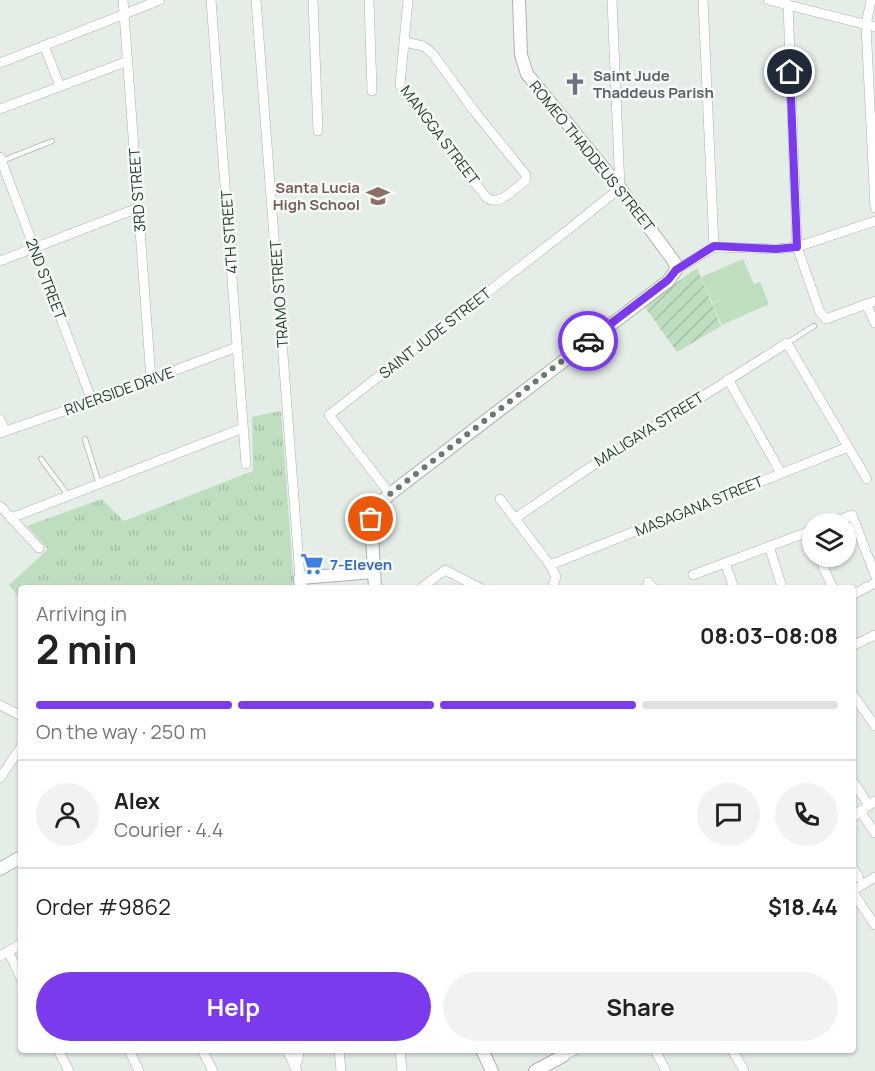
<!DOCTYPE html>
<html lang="en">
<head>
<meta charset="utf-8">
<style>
  :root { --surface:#fff; --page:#f2f2f2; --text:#222; --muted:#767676; --line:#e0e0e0; --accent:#7c3aed }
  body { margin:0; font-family:Manrope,sans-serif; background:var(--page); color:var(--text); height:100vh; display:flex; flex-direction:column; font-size:22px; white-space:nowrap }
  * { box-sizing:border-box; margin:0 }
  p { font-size:20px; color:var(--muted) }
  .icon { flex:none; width:33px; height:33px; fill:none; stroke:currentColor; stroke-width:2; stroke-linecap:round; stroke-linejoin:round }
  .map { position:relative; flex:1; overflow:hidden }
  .sheet { position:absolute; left:18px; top:585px; width:838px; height:468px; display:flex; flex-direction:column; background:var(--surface); border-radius:6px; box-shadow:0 2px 4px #0004 }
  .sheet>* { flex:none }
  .controls { position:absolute; left:802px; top:513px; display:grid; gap:12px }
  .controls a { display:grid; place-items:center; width:54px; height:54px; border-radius:50%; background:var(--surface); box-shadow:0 2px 4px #0004; font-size:30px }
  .pin { position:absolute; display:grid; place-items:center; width:51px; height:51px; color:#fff; margin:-26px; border:3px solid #fff; border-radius:50%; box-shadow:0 2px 6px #0007 }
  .courier { position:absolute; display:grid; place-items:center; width:60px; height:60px; margin:-30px; border:4px solid #7c3aed; border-radius:50%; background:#fff; color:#222; box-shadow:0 2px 8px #0007 }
  .summary em { font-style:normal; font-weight:700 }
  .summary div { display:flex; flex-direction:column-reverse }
  .summary { display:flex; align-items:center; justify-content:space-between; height:102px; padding:0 18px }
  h1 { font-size:39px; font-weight:700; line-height:45px }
  .bar { display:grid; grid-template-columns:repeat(4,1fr); gap:9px 6px; align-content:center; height:72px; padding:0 18px }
  .bar i { height:8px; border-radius:4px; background:var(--line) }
  .bar .selected { background:var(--accent) }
  .bar p { grid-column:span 4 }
  .line { display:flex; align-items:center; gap:15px; padding:0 18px; border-top:2px solid var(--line) }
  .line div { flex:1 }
  .round { display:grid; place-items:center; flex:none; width:63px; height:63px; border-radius:32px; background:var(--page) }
  .primary-button { display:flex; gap:12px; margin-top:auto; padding:12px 18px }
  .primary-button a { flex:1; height:69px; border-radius:36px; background:var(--accent); color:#fff; font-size:24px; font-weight:700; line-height:69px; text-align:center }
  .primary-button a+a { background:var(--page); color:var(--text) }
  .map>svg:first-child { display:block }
  .grass { fill:url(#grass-tufts) }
  .garden { fill:url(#garden-furrows) }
  .pitch { fill:#bfddbf }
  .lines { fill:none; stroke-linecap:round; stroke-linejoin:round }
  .service-casing { stroke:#a8b5ad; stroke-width:6 }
  .minor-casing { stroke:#a8b5ad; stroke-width:10 }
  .tertiary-casing { stroke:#a8b5ad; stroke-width:14 }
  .service { stroke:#fff; stroke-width:4.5 }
  .minor { stroke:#fff; stroke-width:9 }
  .tertiary { stroke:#fff; stroke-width:12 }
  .done { stroke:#687b71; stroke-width:6; stroke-dasharray:0 10.8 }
  .route { stroke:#7c3aed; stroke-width:8 }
  .labels { text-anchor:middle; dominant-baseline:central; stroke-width:5; stroke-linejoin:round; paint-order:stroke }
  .worship-label { font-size:15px; font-weight:bold; fill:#5b616d; stroke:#f5faf6; text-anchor:start }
  .street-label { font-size:15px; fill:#253e31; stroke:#f5faf6 }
  .education-label { font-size:15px; font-weight:bold; fill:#785e54; stroke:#f5faf6; text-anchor:end }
  .shop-label { font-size:15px; font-weight:bold; fill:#366cbe; stroke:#f5faf6; text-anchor:start }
</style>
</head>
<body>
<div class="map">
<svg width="875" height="1071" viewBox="0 0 875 1071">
  <defs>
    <pattern id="grass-tufts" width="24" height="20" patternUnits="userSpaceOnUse" patternTransform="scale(1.5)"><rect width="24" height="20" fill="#bfddbf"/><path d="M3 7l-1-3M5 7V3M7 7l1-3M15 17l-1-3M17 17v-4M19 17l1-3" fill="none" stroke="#a4bfa5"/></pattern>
    <pattern id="garden-furrows" width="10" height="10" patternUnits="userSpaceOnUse" patternTransform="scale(1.5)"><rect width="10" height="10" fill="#bfddbf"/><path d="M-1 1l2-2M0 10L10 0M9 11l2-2" fill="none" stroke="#a4bfa5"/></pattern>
  </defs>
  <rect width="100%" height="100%" fill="#e5ede7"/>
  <!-- grass -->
  <path class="grass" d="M281 411 294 588H21V600L9 585 48 549 27 526 102 499 124 521 253 471 252 417Z"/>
  <!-- garden -->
  <path class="garden" d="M697 268 721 326 677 352 644 306Z"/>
  <!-- pitch -->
  <path class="pitch" d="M743 259 754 284 760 282 769 304 722 325 712 303 724 298 712 302 701 277Z"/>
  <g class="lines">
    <!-- service casing -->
    <g class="service-casing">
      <g id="service">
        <path d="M2 161 52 141"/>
        <path d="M787 343 814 326"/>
        <path d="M85 439 99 484"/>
        <path d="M41 459 68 495"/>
      </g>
    </g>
    <!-- minor casing -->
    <g class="minor-casing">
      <g id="minor">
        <path d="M123 0 151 379"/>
        <path d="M211 0 246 464"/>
        <path d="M256 0 300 578"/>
        <path d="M313 0 318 131"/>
        <path d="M369 0 372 91"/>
        <path d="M703 0 714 247"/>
        <path d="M768 0 875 27"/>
        <path d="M871 0 866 25 875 208"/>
        <path d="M788 4 797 247 820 312 826 319 875 301"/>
        <path d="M405 42 423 46 432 53 475 112 526 175V180C515 188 498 208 486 197L400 85 408 0"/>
        <path d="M44 45 60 87"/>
        <path d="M0 63 160 0"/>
        <path d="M0 109 128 61"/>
        <path d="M0 157 92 401"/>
        <path d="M0 261 138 208"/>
        <path d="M676 270 714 247 776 249 797 247 875 221"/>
        <path d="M866 304 875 323"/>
        <path d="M728 379 781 473"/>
        <path d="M0 419 5 431"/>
        <path d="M0 433 99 399 237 347"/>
        <path d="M390 494 329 415 569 229 620 188 612 0"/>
        <path d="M500 499 550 565 556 577 552 588"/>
        <path d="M0 506 39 548"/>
        <path d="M11 518 243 428"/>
        <path d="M514 519 586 470 787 343 867 479"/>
        <path d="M830 524 852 515 875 575"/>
        <path d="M769 546 782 587"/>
        <path d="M725 563 734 588"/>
        <path d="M550 565 848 447"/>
        <path d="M823 567 833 588"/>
        <path d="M693 575 813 530"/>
        <path d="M648 582 653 588"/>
        <path d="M421 588 445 570 480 588"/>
        <path d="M854 594 875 583"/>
        <path d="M854 645 875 635"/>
        <path d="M854 696 875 726"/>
        <path d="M0 705 21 716"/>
        <path d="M0 778 21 747"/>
        <path d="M854 783 869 805"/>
        <path d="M860 811 875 833"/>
        <path d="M854 816 875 801"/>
        <path d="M854 870 859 878"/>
        <path d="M854 890 875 877"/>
        <path d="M854 894 875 925"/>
        <path d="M8 951 21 978"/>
        <path d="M0 956 21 944"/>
        <path d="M58 1050 69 1071"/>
        <path d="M129 1050 139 1071"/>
        <path d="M202 1050 213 1071"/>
        <path d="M287 1050 297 1071"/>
        <path d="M339 1050 341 1071"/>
        <path d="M400 1050 402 1071"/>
        <path d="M655 1050 666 1071"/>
        <path d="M732 1050 744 1070"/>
        <path d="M563 1056 575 1050"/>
        <path d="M294 1066 298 1060 299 1050"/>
      </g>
    </g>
    <!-- tertiary casing -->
    <g class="tertiary-casing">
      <g id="tertiary">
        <path d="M301 588 300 578 374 572"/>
        <path d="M375 588 371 519 377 506 390 494 668 281 676 270 675 263 670 256 620 188 527 74 521 55 519 0"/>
        <path d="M0 869 21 857"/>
        <path d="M482 1050 492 1071"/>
        <path d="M535 1071 563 1056 560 1050"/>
      </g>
    </g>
    <!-- service -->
    <use href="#service" class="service"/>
    <!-- minor -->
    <use href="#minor" class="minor"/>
    <!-- tertiary -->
    <use href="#tertiary" class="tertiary"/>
  </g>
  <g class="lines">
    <!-- done -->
    <path class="done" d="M371 519 377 506 390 494 588 341"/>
    <!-- route -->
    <path class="route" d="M588 341 668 280 676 270 714 246 776 249 797 247 790 72"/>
  </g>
  <!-- icons -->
  <defs>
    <g id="church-bare" transform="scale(1.8)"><path d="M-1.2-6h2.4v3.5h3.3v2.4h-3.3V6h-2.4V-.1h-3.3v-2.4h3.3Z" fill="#6b7280" stroke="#f5faf6" stroke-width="2.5" paint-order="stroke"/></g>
    <g id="school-bare" transform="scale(1.8)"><path d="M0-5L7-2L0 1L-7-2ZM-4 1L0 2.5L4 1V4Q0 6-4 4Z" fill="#8d6e63" stroke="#f5faf6" stroke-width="2.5" paint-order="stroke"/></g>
    <g id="supermarket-bare" transform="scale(1.8)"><path d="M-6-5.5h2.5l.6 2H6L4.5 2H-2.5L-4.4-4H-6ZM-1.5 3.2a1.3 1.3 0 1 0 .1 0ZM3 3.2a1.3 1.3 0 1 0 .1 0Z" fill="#3f7fe0" stroke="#f5faf6" stroke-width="2.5" paint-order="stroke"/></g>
  </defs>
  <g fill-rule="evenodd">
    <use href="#church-bare" x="575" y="84"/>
    <use href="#school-bare" x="378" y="196"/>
    <use href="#supermarket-bare" x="312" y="564"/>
  </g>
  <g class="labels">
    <!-- worship labels -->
    <g class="worship-label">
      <text x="593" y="75">Saint Jude<tspan x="593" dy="17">Thaddeus Parish</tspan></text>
    </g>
    <!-- street labels -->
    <g class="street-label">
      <text transform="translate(440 135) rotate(53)">MANGGA STREET</text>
      <text transform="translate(592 156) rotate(51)">ROMEO THADDEUS STREET</text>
      <text transform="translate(137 190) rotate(-94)">3RD STREET</text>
      <text transform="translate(229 232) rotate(-94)">4TH STREET</text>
      <text transform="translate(46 279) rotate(69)">2ND STREET</text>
      <text transform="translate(279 294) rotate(-94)">TRAMO STREET</text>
      <text transform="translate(435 333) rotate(-38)">SAINT JUDE STREET</text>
      <text transform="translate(119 391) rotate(-20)">RIVERSIDE DRIVE</text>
      <text transform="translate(649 429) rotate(-32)">MALIGAYA STREET</text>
      <text transform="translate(699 506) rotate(-22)">MASAGANA STREET</text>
    </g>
    <!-- education labels -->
    <g class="education-label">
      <text x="360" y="187">Santa Lucia<tspan x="360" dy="17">High School</tspan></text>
    </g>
    <!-- shop labels -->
    <g class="shop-label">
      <text x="330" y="564">7-Eleven</text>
    </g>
  </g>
</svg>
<div class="controls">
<a><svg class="icon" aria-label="layers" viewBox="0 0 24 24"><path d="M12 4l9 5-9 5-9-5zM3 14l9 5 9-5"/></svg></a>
</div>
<div class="pin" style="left:371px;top:519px;background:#ea580c"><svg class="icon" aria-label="bag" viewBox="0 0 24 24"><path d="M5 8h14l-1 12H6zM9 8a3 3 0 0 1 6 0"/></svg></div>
<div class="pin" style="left:790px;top:72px;background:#1f2937"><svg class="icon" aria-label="home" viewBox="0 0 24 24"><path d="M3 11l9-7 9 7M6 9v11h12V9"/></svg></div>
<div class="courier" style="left:588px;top:341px"><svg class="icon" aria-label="car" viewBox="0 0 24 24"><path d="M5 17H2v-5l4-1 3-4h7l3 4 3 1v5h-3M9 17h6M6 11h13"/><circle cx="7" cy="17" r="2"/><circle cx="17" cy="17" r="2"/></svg></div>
<section class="sheet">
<div class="summary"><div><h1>2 min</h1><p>Arriving in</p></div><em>08:03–08:08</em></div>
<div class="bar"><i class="selected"></i><i class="selected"></i><i class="selected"></i><i></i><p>On the way · 250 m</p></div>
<div class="line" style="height:108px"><a class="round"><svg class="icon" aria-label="person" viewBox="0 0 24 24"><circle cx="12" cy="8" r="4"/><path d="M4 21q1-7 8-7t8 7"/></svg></a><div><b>Alex</b><p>Courier · 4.4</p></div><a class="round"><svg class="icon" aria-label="chat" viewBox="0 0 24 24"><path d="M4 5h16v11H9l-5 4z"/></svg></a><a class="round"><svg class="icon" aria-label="phone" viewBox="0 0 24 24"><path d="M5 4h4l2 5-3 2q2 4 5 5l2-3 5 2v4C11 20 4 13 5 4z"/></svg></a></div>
<div class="line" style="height:78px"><div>Order #9862</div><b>$18.44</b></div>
<div class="primary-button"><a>Help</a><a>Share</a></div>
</section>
</div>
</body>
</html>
